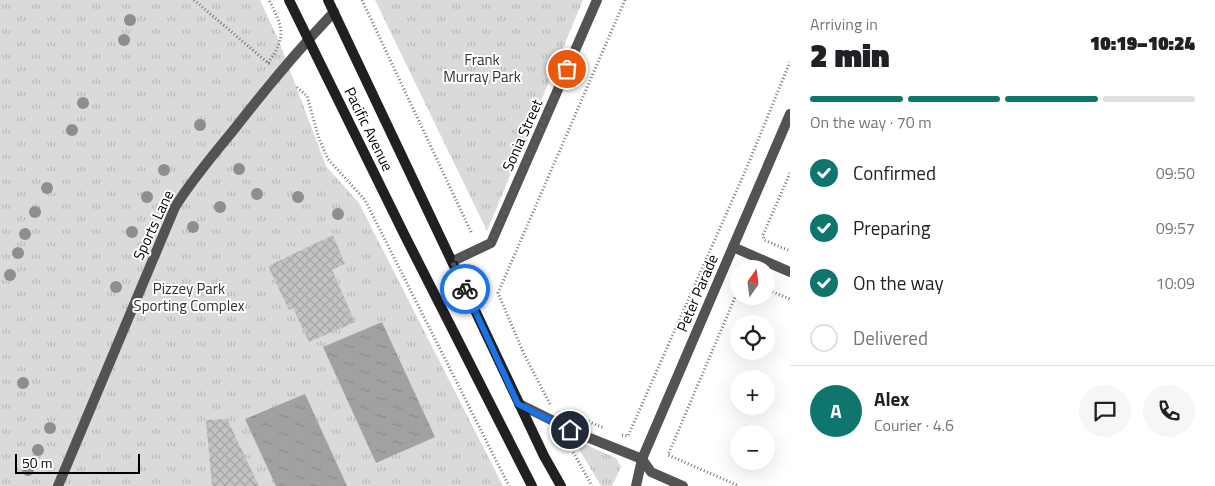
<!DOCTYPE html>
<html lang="en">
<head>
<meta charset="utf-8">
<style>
  :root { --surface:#fff; --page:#f6f6f6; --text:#202124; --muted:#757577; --line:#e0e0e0; --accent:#0f766e }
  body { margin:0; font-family:"Titillium Web",sans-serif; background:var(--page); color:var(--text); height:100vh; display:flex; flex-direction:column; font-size:19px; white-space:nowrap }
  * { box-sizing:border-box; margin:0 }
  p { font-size:16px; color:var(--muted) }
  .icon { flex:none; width:28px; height:28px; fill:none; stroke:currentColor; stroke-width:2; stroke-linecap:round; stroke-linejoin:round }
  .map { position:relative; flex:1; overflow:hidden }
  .panel { display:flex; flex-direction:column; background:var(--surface); width:425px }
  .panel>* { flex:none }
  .needle { width:32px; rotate:14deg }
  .buttons { position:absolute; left:730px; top:260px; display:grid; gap:10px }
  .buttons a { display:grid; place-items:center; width:45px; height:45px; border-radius:50%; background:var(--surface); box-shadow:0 5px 20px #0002; font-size:25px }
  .scale { position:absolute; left:15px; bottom:12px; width:125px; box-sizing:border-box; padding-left:5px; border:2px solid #000; border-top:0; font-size:14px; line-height:18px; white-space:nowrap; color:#000; -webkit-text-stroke:4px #fff; paint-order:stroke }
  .pin { position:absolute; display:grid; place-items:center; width:42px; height:42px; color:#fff; margin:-21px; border:2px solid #fff; border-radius:50%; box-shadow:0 1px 5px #0007 }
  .courier { position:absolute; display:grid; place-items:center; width:50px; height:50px; margin:-25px; border:4px solid #1a73e8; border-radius:50%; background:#fff; color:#222; box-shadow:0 1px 6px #0007 }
  .overview em { font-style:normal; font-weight:800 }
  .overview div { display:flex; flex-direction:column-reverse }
  .overview { display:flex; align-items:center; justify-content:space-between; height:85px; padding:0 20px }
  h1 { font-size:32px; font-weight:800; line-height:38px }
  .bar { display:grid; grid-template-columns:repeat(4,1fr); gap:8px 5px; align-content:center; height:60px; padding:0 20px }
  .bar i { height:6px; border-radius:4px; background:var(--line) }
  .bar .on { background:var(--accent) }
  .bar p { grid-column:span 4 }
  .line { display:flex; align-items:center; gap:12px; padding:0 20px; border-top:1px solid var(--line) }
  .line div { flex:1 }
  .round { display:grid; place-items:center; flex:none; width:52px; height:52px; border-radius:26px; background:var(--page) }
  ol { padding:0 20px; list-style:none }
  li { display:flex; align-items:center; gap:15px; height:55px }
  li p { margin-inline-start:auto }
  li .icon { padding:5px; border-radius:50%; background:var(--accent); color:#fff; stroke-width:4 }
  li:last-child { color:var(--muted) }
  li i { width:28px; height:28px; border:2px solid var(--line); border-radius:50% }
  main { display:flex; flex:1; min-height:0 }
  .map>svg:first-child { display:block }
  .park { fill:url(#park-tufts) }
  .water { fill:url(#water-ripples) }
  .building { fill:url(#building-cross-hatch) }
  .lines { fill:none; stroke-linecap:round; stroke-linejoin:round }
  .path { stroke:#757575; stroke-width:3; stroke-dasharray:1 2.5; stroke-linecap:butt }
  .minor { stroke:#535353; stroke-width:10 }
  .tertiary { stroke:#535353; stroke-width:10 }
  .secondary { stroke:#202020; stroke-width:10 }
  .tree { fill:#8e8e8e }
  .done { stroke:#595959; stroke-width:5; stroke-dasharray:0 9 }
  .route { stroke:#1a73e8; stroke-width:6 }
  .labels { text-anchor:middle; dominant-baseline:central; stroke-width:4; stroke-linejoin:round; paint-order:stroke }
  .park-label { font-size:15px; fill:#313131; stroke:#fff }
  .street-label { font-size:15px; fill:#000; stroke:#fff }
</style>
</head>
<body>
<main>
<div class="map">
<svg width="790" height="486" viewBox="0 0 790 486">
  <defs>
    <pattern id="park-tufts" width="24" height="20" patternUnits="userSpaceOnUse" patternTransform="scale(1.25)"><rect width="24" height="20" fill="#dadada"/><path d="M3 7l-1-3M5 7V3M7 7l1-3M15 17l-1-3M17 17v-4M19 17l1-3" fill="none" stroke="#b9b9b9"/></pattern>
    <pattern id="water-ripples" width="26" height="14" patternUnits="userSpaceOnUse" patternTransform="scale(1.25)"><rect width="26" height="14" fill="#a1a1a1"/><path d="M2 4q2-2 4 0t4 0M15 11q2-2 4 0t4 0" fill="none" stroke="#898989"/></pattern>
    <pattern id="building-cross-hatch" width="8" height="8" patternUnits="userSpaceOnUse" patternTransform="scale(1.25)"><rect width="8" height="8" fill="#c3c3c3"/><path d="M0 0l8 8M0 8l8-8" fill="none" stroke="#a6a6a6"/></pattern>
  </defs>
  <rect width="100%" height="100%" fill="#fff"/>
  <!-- park -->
  <g class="park">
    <path d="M0 0H260L279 41 326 166 359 203 503 486H0Z"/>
    <path d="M375 0H583L487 231Z"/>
    <path d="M573 439 616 458 621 467 612 486H601Z"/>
  </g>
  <!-- water -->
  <g class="water">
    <path d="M382 322 435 437 376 463 323 347Z"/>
    <path d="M305 394 347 486H276L245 419Z"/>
  </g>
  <!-- building -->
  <g class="building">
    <path d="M333 235 345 264 332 270 355 322 309 342 293 308 289 310 268 266Z"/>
    <path d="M227 419 259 486H212L206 420Z"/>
  </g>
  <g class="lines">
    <!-- path -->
    <g class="path">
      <path d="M194 0 268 63 271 64"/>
      <path d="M362 0 472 234"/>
      <path d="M268 63C287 36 283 28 269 0"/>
      <path d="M297 87 307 96 319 139 328 159 365 200 509 486"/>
      <path d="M790 173 763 235 764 240 790 251"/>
      <path d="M739 288 668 455 739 486"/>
      <path d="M766 289 790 299"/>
      <path d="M550 404 524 354 498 293 625 0"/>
      <path d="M582 419 604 428"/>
      <path d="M622 435 628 436 747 167 790 62"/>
      <path d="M568 443 592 486"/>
    </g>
    <!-- minor -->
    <g class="minor">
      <path d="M733 247 790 272"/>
      <path d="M453 261 491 243 597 0"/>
      <path d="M519 404 582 435 642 459 651 472 683 486"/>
      <path d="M636 486 642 459 790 114"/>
    </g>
    <!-- tertiary -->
    <path class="tertiary" d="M58 486 175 207C193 178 215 153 236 127 267 87 299 49 334 12"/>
    <!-- secondary -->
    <g class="secondary">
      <path d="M289 0 405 236 532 486"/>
      <path d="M328 0 544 456 561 486"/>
    </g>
  </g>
  <!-- trees -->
  <g class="tree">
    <circle cx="130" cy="20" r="6"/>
    <circle cx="124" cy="40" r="6"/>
    <circle cx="83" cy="103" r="6"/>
    <circle cx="200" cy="125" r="6"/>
    <circle cx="72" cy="130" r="6"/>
    <circle cx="239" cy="169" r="6"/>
    <circle cx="164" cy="170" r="6"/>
    <circle cx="47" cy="188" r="6"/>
    <circle cx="257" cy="194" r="6"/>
    <circle cx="147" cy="197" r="6"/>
    <circle cx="298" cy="197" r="6"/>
    <circle cx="220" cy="207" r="6"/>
    <circle cx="35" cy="212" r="6"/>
    <circle cx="338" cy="214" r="6"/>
    <circle cx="193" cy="227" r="6"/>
    <circle cx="132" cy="232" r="6"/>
    <circle cx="25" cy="234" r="6"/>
    <circle cx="18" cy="253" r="6"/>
    <circle cx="10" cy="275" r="6"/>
    <circle cx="116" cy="287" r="6"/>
    <circle cx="23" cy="383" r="6"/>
    <circle cx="50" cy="428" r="6"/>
    <circle cx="38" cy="450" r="6"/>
    <circle cx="28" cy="470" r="6"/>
  </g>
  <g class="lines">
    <!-- done -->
    <path class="done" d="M465 289 452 261 491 243 567 69"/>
    <!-- route -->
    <path class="route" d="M465 289 518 404 570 430"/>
  </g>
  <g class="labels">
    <!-- park labels -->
    <g class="park-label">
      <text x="482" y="59">Frank<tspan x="482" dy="17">Murray Park</tspan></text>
      <text x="189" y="288">Pizzey Park<tspan x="189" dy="17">Sporting Complex</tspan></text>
    </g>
    <!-- street labels -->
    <g class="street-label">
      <text transform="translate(369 129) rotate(64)">Pacific Avenue</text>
      <text transform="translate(522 135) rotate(-66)">Sonia Street</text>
      <text transform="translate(153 225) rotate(-65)">Sports Lane</text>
      <text transform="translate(697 293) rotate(-67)">Peter Parade</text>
    </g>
  </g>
</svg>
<div class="buttons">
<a><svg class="needle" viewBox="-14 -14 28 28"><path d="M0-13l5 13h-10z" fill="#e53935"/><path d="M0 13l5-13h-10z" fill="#757577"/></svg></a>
<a><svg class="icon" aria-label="locate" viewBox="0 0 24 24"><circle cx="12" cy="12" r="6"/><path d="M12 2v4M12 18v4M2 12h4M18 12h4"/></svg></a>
<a>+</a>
<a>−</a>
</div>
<div class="scale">50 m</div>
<div class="pin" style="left:567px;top:69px;background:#ea580c"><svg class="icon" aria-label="bag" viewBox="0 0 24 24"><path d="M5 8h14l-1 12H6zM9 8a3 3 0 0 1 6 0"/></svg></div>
<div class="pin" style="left:570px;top:430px;background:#1f2937"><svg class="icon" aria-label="home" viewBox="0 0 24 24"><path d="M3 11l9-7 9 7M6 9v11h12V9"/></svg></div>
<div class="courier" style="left:465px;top:289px"><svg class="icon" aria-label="bike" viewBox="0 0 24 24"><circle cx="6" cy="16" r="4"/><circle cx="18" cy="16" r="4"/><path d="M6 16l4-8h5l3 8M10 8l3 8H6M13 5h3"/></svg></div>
</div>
<section class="panel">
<div class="overview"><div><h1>2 min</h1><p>Arriving in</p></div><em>10:19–10:24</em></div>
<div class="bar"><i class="on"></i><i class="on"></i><i class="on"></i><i></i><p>On the way · 70 m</p></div>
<ol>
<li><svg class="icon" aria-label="check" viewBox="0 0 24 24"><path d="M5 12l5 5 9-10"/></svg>Confirmed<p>09:50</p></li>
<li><svg class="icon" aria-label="check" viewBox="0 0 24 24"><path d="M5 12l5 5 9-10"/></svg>Preparing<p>09:57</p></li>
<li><svg class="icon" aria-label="check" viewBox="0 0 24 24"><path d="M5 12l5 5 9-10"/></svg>On the way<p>10:09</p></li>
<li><i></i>Delivered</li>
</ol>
<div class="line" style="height:90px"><b class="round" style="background:var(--accent);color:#fff">A</b><div><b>Alex</b><p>Courier · 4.6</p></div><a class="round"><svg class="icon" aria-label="chat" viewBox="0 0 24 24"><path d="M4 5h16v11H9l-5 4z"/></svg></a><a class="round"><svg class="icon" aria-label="phone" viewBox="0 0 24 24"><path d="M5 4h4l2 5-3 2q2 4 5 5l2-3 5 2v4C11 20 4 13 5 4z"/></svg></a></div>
</section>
</main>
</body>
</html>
